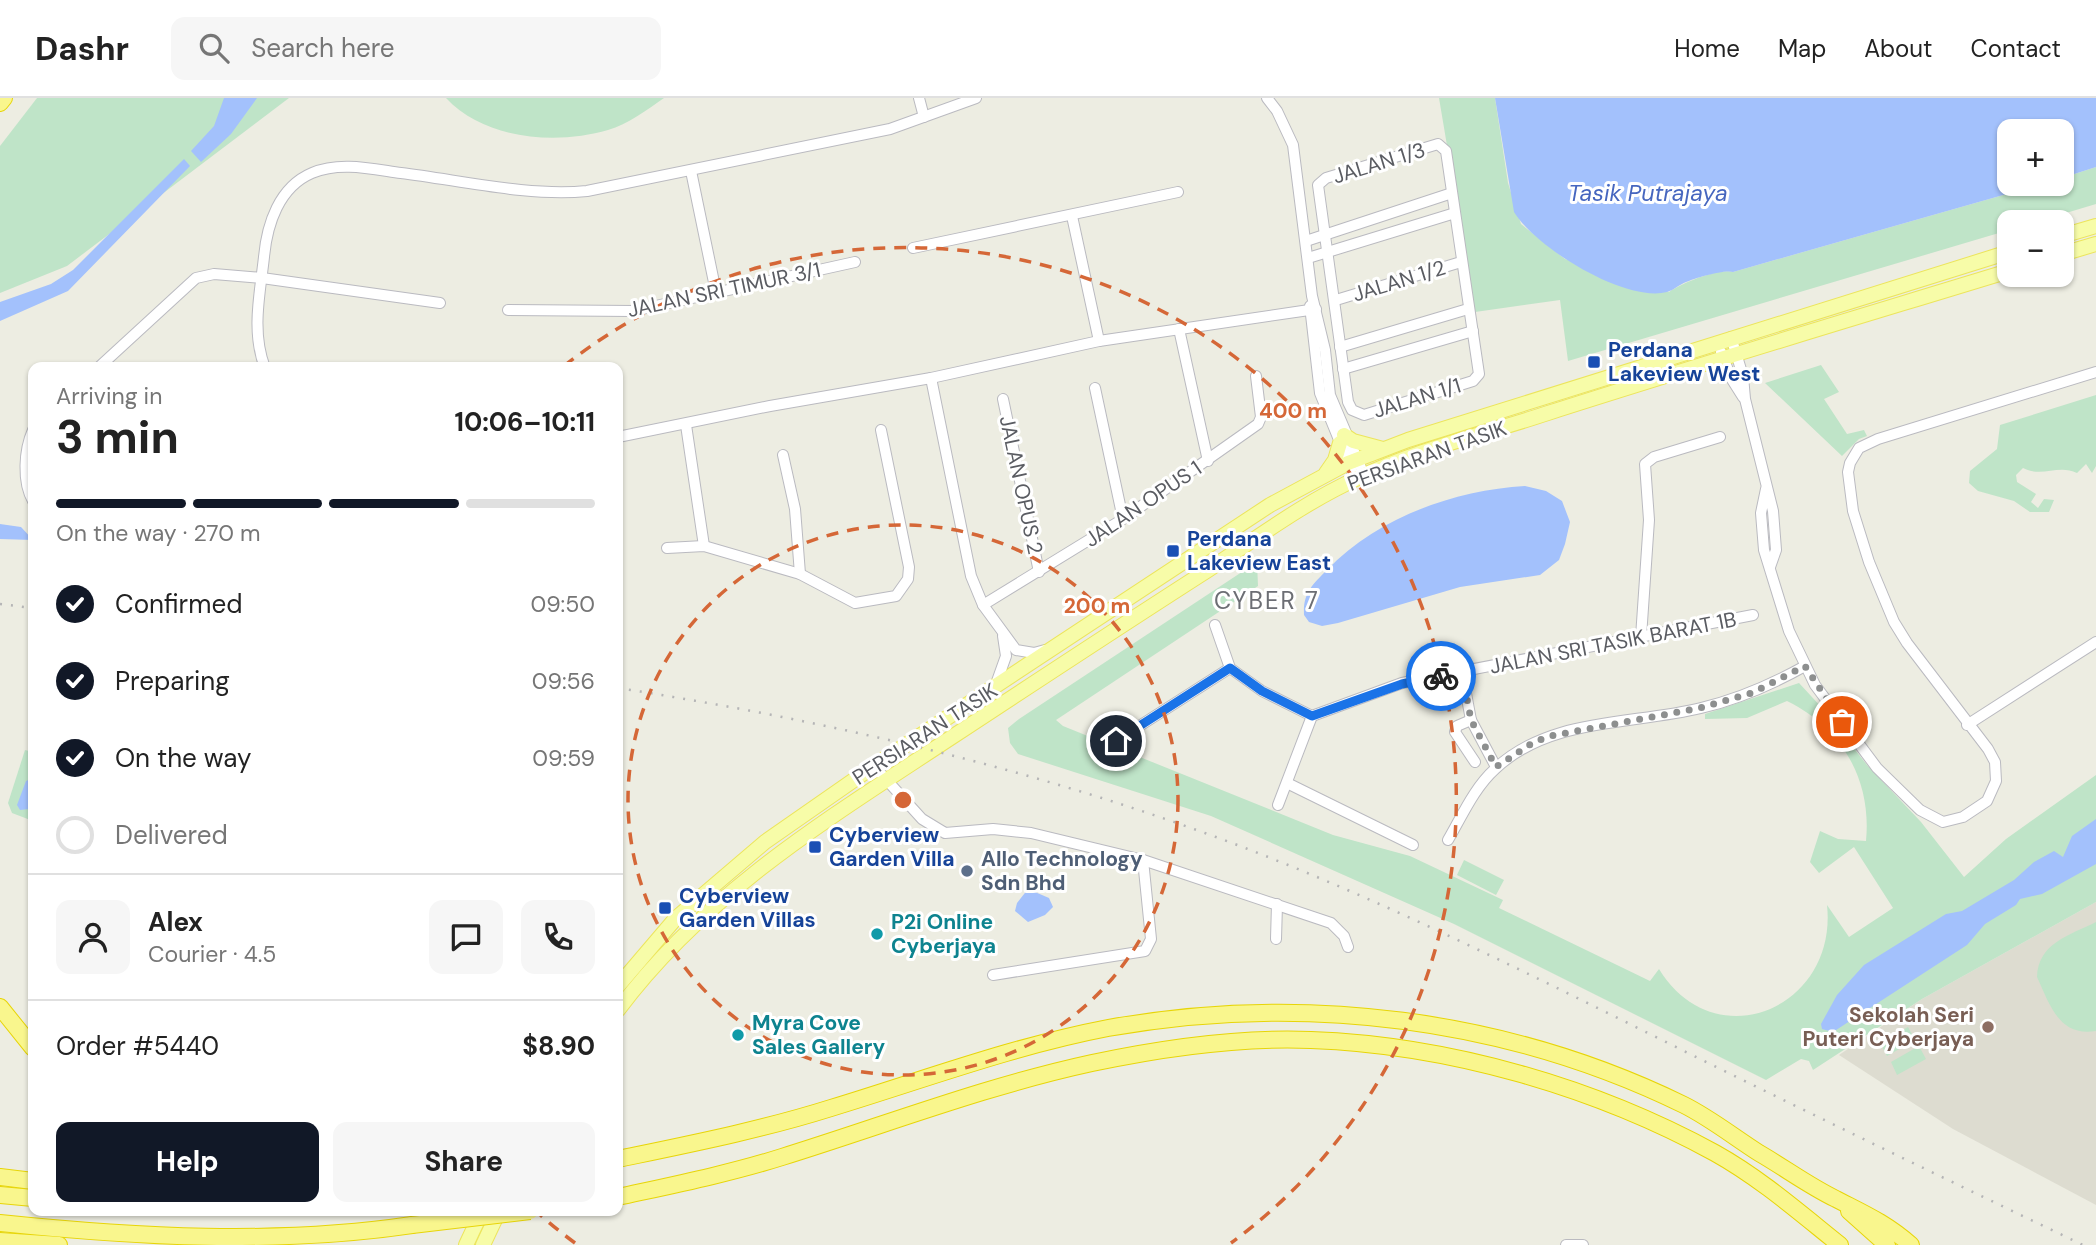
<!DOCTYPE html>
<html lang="en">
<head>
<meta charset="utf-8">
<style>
  :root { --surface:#fff; --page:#f6f6f6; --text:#222; --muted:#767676; --line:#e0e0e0; --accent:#111827 }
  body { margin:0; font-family:"DM Sans",sans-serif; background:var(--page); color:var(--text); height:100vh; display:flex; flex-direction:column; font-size:26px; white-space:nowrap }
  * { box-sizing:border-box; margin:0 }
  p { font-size:23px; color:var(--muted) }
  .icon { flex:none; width:38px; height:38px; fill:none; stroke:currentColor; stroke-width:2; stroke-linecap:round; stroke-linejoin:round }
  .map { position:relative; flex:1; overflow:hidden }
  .sheet { position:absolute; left:28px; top:264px; width:595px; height:854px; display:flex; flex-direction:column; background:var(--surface); border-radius:14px; box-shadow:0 2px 5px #0004 }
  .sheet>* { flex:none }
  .controls { position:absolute; left:1997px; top:21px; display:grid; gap:14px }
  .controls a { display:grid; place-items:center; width:77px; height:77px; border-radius:14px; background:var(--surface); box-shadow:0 2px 5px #0004; font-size:35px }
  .pin { position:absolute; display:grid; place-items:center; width:60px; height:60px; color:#fff; margin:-30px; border:4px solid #fff; border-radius:50%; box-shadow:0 2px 7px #0007 }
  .courier { position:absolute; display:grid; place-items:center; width:70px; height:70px; margin:-35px; border:5px solid #1a73e8; border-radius:50%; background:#fff; color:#222; box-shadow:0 2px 9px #0007 }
  .overview em { font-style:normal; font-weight:700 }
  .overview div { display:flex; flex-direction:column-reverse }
  .overview { display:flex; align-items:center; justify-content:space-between; height:119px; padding:0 28px }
  h1 { font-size:46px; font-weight:700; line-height:52px }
  .bar { display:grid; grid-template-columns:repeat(4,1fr); gap:10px 7px; align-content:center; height:84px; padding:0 28px }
  .bar i { height:9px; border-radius:5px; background:var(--line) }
  .bar .current { background:var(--accent) }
  .bar p { grid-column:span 4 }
  .line { display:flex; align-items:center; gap:18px; padding:0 28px; border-top:2px solid var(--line) }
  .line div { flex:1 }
  .round { display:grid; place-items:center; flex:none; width:74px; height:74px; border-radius:14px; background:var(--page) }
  ol { padding:0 28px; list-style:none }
  li { display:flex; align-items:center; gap:21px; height:77px }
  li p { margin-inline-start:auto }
  li .icon { padding:7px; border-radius:50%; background:var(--accent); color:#fff; stroke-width:4 }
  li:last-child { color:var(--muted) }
  li i { width:38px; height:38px; border:4px solid var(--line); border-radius:50% }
  .button { display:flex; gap:14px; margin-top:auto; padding:14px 28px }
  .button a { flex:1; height:80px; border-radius:14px; background:var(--accent); color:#fff; font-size:28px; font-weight:700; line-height:80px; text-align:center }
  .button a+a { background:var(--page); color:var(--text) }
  header { display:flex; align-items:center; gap:42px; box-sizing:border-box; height:98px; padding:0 35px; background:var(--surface); border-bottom:2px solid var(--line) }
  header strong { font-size:33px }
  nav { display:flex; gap:38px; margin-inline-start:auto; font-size:24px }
  .search { width:490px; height:63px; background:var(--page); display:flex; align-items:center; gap:18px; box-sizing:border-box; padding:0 24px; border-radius:14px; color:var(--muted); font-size:26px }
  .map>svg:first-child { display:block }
  .education { fill:#dddcd0 }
  .green { fill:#bfe4c8 }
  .water { fill:#a3c1fc }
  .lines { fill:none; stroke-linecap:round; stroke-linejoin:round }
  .minor-casing { stroke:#babac0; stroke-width:12 }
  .major-casing { stroke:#ece55c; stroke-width:16 }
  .highway-casing { stroke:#e7d508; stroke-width:18 }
  .minor { stroke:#fff; stroke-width:10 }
  .major { stroke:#f7fca8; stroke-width:14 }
  .highway { stroke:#f9f68d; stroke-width:16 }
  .rail { stroke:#b5b5b6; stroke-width:2.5; stroke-dasharray:2 9; stroke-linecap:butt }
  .highway-bridge-casing { stroke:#e7d508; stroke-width:18; stroke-linecap:butt }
  .highway-bridge { stroke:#f9f68d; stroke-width:16 }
  .done { stroke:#8d8f8f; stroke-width:7; stroke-dasharray:0 12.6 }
  .route { stroke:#1a73e8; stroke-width:9 }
  .ring { fill:none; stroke:#d56737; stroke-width:3.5; stroke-dasharray:12 9 }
  .transit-dot { fill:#1a4fb4; stroke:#fff; stroke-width:2.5 }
  .service-dot { fill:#5c6f8a; stroke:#fff; stroke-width:2.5 }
  .culture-dot { fill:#0f9aa8; stroke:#fff; stroke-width:2.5 }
  .education-dot { fill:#8d6e63; stroke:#fff; stroke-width:2.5 }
  .labels { text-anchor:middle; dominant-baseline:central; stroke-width:6; stroke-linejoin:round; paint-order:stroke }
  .street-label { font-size:21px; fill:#5a5c62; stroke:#fff }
  .transit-label { font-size:21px; font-weight:bold; fill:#164399; stroke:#fff; text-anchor:start }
  .service-label { font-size:21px; font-weight:bold; fill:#4e5e75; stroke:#fff; text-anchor:start }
  .culture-label { font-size:21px; font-weight:bold; fill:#0d838f; stroke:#fff; text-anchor:start }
  .education-label { font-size:21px; font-weight:bold; fill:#785e54; stroke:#fff; text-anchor:end }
  .water-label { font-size:23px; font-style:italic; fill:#4666bf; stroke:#fff }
  .quarter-label { font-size:24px; letter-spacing:2px; fill:#6c6e74; stroke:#fff }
  .centre { fill:#d56737; stroke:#fff; stroke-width:3.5 }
  .ring-label { font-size:21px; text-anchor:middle; font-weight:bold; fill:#d56737; stroke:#fff; stroke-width:6; stroke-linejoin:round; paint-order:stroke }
</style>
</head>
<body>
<header>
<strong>Dashr</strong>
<div class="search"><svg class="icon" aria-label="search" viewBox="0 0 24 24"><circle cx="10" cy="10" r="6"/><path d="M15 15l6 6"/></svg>Search here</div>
<nav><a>Home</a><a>Map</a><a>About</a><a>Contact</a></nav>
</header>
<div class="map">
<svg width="2096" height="1147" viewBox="0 0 2096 1147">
  <rect width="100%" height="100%" fill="#edede2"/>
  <!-- education -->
  <path class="education" d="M2096 804V1107L1953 1031 1839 957 1922 901Z"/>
  <!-- green -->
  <g class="green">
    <path d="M37 0H289L67 168 0 195V48Z"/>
    <path d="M446 0H664C647 12 628 26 608 32 557 47 485 42 446 0Z"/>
    <path d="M1439 0H1495L1508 85 1521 126 1565 161 1669 194C1683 185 1718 170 1733 174L2042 86H2062V80L2096 69V106L2036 124H2009V132L1568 263 1560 202 1475 214Z"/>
    <path d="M1821 267 1839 294 1824 301 1847 336 1864 332 1867 338 1859 341 1842 358 1765 285Z"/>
    <path d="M2096 297V368L2092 375 2086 366 2077 375C2058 366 2042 380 2023 370L2016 377 2017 384 2036 396 2031 404 2038 410 2044 401 2054 402 2049 414H2030L2014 403 1978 393 1969 385 1970 373 1997 351 2000 327Z"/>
    <path d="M1257 464 1258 488 1056 622 1063 628 1333 737 1410 758 1503 802 1499 810 1650 883 1659 871C1715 962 1838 910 1827 807L1849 839 1893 810 1854 749 1819 775 1810 764 1820 733 1838 741 1866 743C1872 682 1842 630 1787 603L1747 620 1705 621V616L1799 585 1824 612 1867 667 1921 724 1964 779 2006 741 2096 677V804L1922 901 1813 972 1809 963 1801 961 1766 982 1454 826 1211 718 1018 656 1010 645 1008 630 1019 621Z"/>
    <path d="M25 652 33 654V723L12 715 8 705Z"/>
    <path d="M1464 762 1504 782 1496 797 1457 777Z"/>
    <path d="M2096 824V933C2059 939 2050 907 2037 879 2038 845 2070 837 2096 824Z"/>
    <path d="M1908 929 1915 942 1887 958 1880 945Z"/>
    <path d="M1919 948 1926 961 1897 977 1891 964Z"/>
  </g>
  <!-- water -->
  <g class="water">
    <path d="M224 0H257L231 36 201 64 191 53 214 28Z"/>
    <path d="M1495 0H2096V69L2062 80V33H2009V86H2042L1733 174C1725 171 1695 180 1686 184 1680 186 1674 192 1667 194 1625 205 1535 149 1514 114Z"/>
    <path d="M184 61 190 68 68 193 0 223V204L51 186 73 172Z"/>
    <path d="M1525 388 1546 393 1562 403 1570 424 1565 446 1559 462 1540 477 1460 489 1338 525 1322 528 1309 524 1304 517C1303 495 1312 487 1327 472 1377 420 1454 392 1525 388Z"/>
    <path d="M0 426 21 429 33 442 0 441Z"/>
    <path d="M33 680V690L28 696 29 711 20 712 17 707 26 683Z"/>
    <path d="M2096 721V766L2042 796 2020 801 2016 807 1985 826 1967 847 1833 934 1822 931 1821 926 1837 897 1864 867 1946 816 1962 813 2014 782 2034 764 2054 753 2063 759 2072 738Z"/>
    <path d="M1028 791 1049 800 1053 809 1045 817 1028 824 1015 813 1017 805Z"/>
  </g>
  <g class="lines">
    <!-- minor casing -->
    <g class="minor-casing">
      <g id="minor">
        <path d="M919 0 924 19"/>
        <path d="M1267 0 1277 13 1293 47 1312 198 1325 252 1330 297 1364 377"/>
        <path d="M1438 46 1446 53 1479 276 1473 283 1364 317 1352 312 1348 304 1318 87 1326 80Z"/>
        <path d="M691 73 716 194"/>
        <path d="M1072 118 1099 243"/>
        <path d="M1306 143 1452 95"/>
        <path d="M913 150 1178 94"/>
        <path d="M1308 160 1455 115"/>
        <path d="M1336 202 1461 164"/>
        <path d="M1310 208 1320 295 1355 381"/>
        <path d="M508 212 633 213 855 164"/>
        <path d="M1179 231 1208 363"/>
        <path d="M1731 239 1743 278 1745 301 1773 413 1776 452 1770 469"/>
        <path d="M1340 249 1468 211"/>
        <path d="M1721 254 1731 280 1743 299"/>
        <path d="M98 270 196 180 214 176 262 180 440 205"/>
        <path d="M265 270C251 233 260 196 264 159 267 126 279 89 312 75 340 63 372 71 401 75 459 82 529 99 587 93L890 31 976 0"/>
        <path d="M1343 271 1473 233"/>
        <path d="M931 280 971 478 983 507 1016 552 1034 555 1045 552"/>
        <path d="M1095 290 1123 421"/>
        <path d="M1003 301 1039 474"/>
        <path d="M686 327 704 448"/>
        <path d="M33 332C24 352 22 384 33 403"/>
        <path d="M618 339 770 308 931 280 1099 243 1316 211"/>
        <path d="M783 357 795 411 800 476"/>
        <path d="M1766 391 1761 415 1764 452 1789 533 1815 587 1877 670 1920 712 1943 724 1963 719 1987 703 1996 683 1995 664 1988 651 1907 545 1894 524 1869 464 1853 413 1848 374 1850 365 1859 350 1878 341 2096 274"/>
        <path d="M667 450 704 448 800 476 855 505 896 498 908 481 909 469 881 332"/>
        <path d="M983 507 1123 421 1258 326 1261 319 1256 278"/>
        <path d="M1215 527 1230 570 1262 593 1312 618"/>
        <path d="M1641 539 1649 422 1645 366 1654 359 1720 339"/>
        <path d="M1462 574 1471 622 1496 669"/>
        <path d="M996 586 1006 558 1003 538"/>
        <path d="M1312 618 1402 585 1753 517"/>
        <path d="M1471 622 1457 628 1455 634 1475 664"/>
        <path d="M1967 627 2096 544"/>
        <path d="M1116 643 1230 570"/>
        <path d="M874 668 922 721 945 735 993 731 1031 735 1143 762 1331 825 1344 838 1348 849"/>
        <path d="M1287 685 1413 747"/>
        <path d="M1278 707 1312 618"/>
        <path d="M1448 742C1462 718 1474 690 1495 671 1550 619 1632 627 1701 610 1739 601 1771 587 1805 568"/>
        <path d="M1276 841 1277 806"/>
        <path d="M993 877 1145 853 1151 841 1143 762"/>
        <path d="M1566 1147H1583"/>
      </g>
    </g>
    <!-- major casing -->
    <g class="major-casing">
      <g id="major">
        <path d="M2062 138 2096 128"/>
        <path d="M2062 156 2096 146"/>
        <path d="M1344 337 1353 343 1383 351"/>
        <path d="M1326 375 1335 362 1340 345"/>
        <path d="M618 888 676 820 765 744 874 668 1270 407 1348 365 1408 342 2009 154"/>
        <path d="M618 912C706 794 831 719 952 639 1037 583 1122 527 1208 472 1257 440 1305 404 1358 380 1418 351 1485 336 1548 315 1701 266 1855 220 2009 173"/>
        <path d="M466 1147 482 1113"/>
        <path d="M483 1147 499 1113"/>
      </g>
    </g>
    <!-- highway casing -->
    <g class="highway-casing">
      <g id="highway">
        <path d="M0 5 4 0"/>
        <path d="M0 909 33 950"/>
        <path d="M618 1061C690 1046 761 1032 831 1010 923 982 1014 948 1108 930 1303 895 1506 920 1684 1007 1710 1020 1734 1039 1759 1055 1785 1070 1809 1088 1836 1101 1865 1116 1886 1125 1911 1147"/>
        <path d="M0 1079 33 1083"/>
        <path d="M0 1097 33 1100"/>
        <path d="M618 1099C673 1087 728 1076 782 1059 885 1027 986 988 1092 965 1163 950 1239 939 1311 942 1449 947 1594 989 1715 1055 1760 1080 1800 1115 1840 1147"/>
        <path d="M1849 1113 1887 1147"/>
        <path d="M0 1125C135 1139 277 1147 412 1127"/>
        <path d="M0 1143 59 1147"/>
      </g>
    </g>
    <!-- minor -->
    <use href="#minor" class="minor"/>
    <!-- major -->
    <use href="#major" class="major"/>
    <!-- highway -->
    <use href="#highway" class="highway"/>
    <!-- rail -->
    <g class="rail">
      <path d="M0 506 33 510"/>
      <path d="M618 590C824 622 1028 669 1224 742 1382 801 1533 878 1684 953 1817 1019 1950 1083 2083 1147"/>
    </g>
    <!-- highway-bridge casing -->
    <g class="highway-bridge-casing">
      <path id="highway-bridge" d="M412 1127 530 1113"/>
    </g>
    <!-- highway-bridge -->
    <use href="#highway-bridge" class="highway-bridge"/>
  </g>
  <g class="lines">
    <!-- done -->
    <path class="done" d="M1441 578 1462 574 1471 622 1496 669 1534 644 1550 638 1700 610 1752 595 1805 568 1842 624"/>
    <!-- route -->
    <path class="route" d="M1116 643 1230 570 1262 593 1312 618 1402 586 1441 578"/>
  </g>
  <!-- distance rings -->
  <g class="ring">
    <circle cx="903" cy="702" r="275"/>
    <path d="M575 1145A551 551 0 0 1 538 1115M564 268A551 551 0 1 1 1231 1145"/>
  </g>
  <!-- markers -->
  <g class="transit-dot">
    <rect x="1587" y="257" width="14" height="14" rx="3.5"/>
    <rect x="1166" y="446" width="14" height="14" rx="3.5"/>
    <rect x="808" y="742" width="14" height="14" rx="3.5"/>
    <rect x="658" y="803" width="14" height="14" rx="3.5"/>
  </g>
  <circle class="service-dot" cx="967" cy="773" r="7"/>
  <g class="culture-dot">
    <circle cx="877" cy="836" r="7"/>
    <circle cx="738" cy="937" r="7"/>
  </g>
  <circle class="education-dot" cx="1988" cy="929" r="7"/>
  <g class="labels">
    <!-- street labels -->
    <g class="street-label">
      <text transform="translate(1379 65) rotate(-17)">JALAN 1/3</text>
      <text transform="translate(1399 183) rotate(-17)">JALAN 1/2</text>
      <text transform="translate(724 192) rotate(-12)">JALAN SRI TIMUR 3/1</text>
      <text transform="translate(1417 300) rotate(-17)">JALAN 1/1</text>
      <text transform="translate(1427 358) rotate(-20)">PERSIARAN TASIK</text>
      <text transform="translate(1021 387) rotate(78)">JALAN OPUS 2</text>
      <text transform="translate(1143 406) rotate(-34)">JALAN OPUS 1</text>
      <text transform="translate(1613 545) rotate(-11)">JALAN SRI TASIK BARAT 1B</text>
      <text transform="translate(925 636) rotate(-33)">PERSIARAN TASIK</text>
    </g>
    <!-- transit labels -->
    <g class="transit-label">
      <text x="1608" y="252">Perdana<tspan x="1608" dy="24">Lakeview West</tspan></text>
      <text x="1187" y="441">Perdana<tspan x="1187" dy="24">Lakeview East</tspan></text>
      <text x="829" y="737">Cyberview<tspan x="829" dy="24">Garden Villa</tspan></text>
      <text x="679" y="798">Cyberview<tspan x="679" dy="24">Garden Villas</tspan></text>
    </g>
    <!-- service labels -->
    <g class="service-label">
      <text x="981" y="761">Allo Technology<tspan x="981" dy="24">Sdn Bhd</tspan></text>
    </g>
    <!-- culture labels -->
    <g class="culture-label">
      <text x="891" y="824">P2i Online<tspan x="891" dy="24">Cyberjaya</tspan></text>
      <text x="752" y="925">Myra Cove<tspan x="752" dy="24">Sales Gallery</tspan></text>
    </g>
    <!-- education labels -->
    <g class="education-label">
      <text x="1974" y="917">Sekolah Seri<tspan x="1974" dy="24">Puteri Cyberjaya</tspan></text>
    </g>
    <!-- water labels -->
    <g class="water-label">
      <text x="1648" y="95">Tasik Putrajaya</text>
    </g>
    <!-- quarter labels -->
    <g class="quarter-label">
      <text x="1267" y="502">CYBER 7</text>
    </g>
  </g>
  <circle cx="903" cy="702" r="10" class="centre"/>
  <g class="ring-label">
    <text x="1293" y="320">400 m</text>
    <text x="1097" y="515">200 m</text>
  </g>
</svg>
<div class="controls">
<a>+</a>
<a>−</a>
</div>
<div class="pin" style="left:1842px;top:624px;background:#ea580c"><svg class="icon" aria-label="bag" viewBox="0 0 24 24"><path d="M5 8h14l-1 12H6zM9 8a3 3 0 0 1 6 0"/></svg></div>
<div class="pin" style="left:1116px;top:643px;background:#1f2937"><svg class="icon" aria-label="home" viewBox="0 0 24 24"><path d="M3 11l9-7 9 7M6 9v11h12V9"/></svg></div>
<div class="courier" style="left:1441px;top:578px"><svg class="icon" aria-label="bike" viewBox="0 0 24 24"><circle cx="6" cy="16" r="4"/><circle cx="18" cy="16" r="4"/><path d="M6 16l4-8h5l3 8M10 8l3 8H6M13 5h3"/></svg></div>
<section class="sheet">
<div class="overview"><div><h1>3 min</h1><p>Arriving in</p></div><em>10:06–10:11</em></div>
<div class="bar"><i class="current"></i><i class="current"></i><i class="current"></i><i></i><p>On the way · 270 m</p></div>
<ol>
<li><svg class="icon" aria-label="check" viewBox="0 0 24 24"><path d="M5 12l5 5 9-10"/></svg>Confirmed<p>09:50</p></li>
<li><svg class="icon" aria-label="check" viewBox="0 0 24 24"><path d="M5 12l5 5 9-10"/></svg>Preparing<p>09:56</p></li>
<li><svg class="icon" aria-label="check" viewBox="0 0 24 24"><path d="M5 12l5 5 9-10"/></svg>On the way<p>09:59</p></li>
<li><i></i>Delivered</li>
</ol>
<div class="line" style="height:126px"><a class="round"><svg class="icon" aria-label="person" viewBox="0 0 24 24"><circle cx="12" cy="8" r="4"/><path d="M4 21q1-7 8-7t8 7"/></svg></a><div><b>Alex</b><p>Courier · 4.5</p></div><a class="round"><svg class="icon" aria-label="chat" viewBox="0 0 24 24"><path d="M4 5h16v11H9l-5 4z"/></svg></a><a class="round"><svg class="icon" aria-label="phone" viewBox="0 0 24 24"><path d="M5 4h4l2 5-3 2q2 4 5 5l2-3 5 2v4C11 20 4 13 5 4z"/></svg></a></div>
<div class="line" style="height:91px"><div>Order #5440</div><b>$8.90</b></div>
<div class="button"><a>Help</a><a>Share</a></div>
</section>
</div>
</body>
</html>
